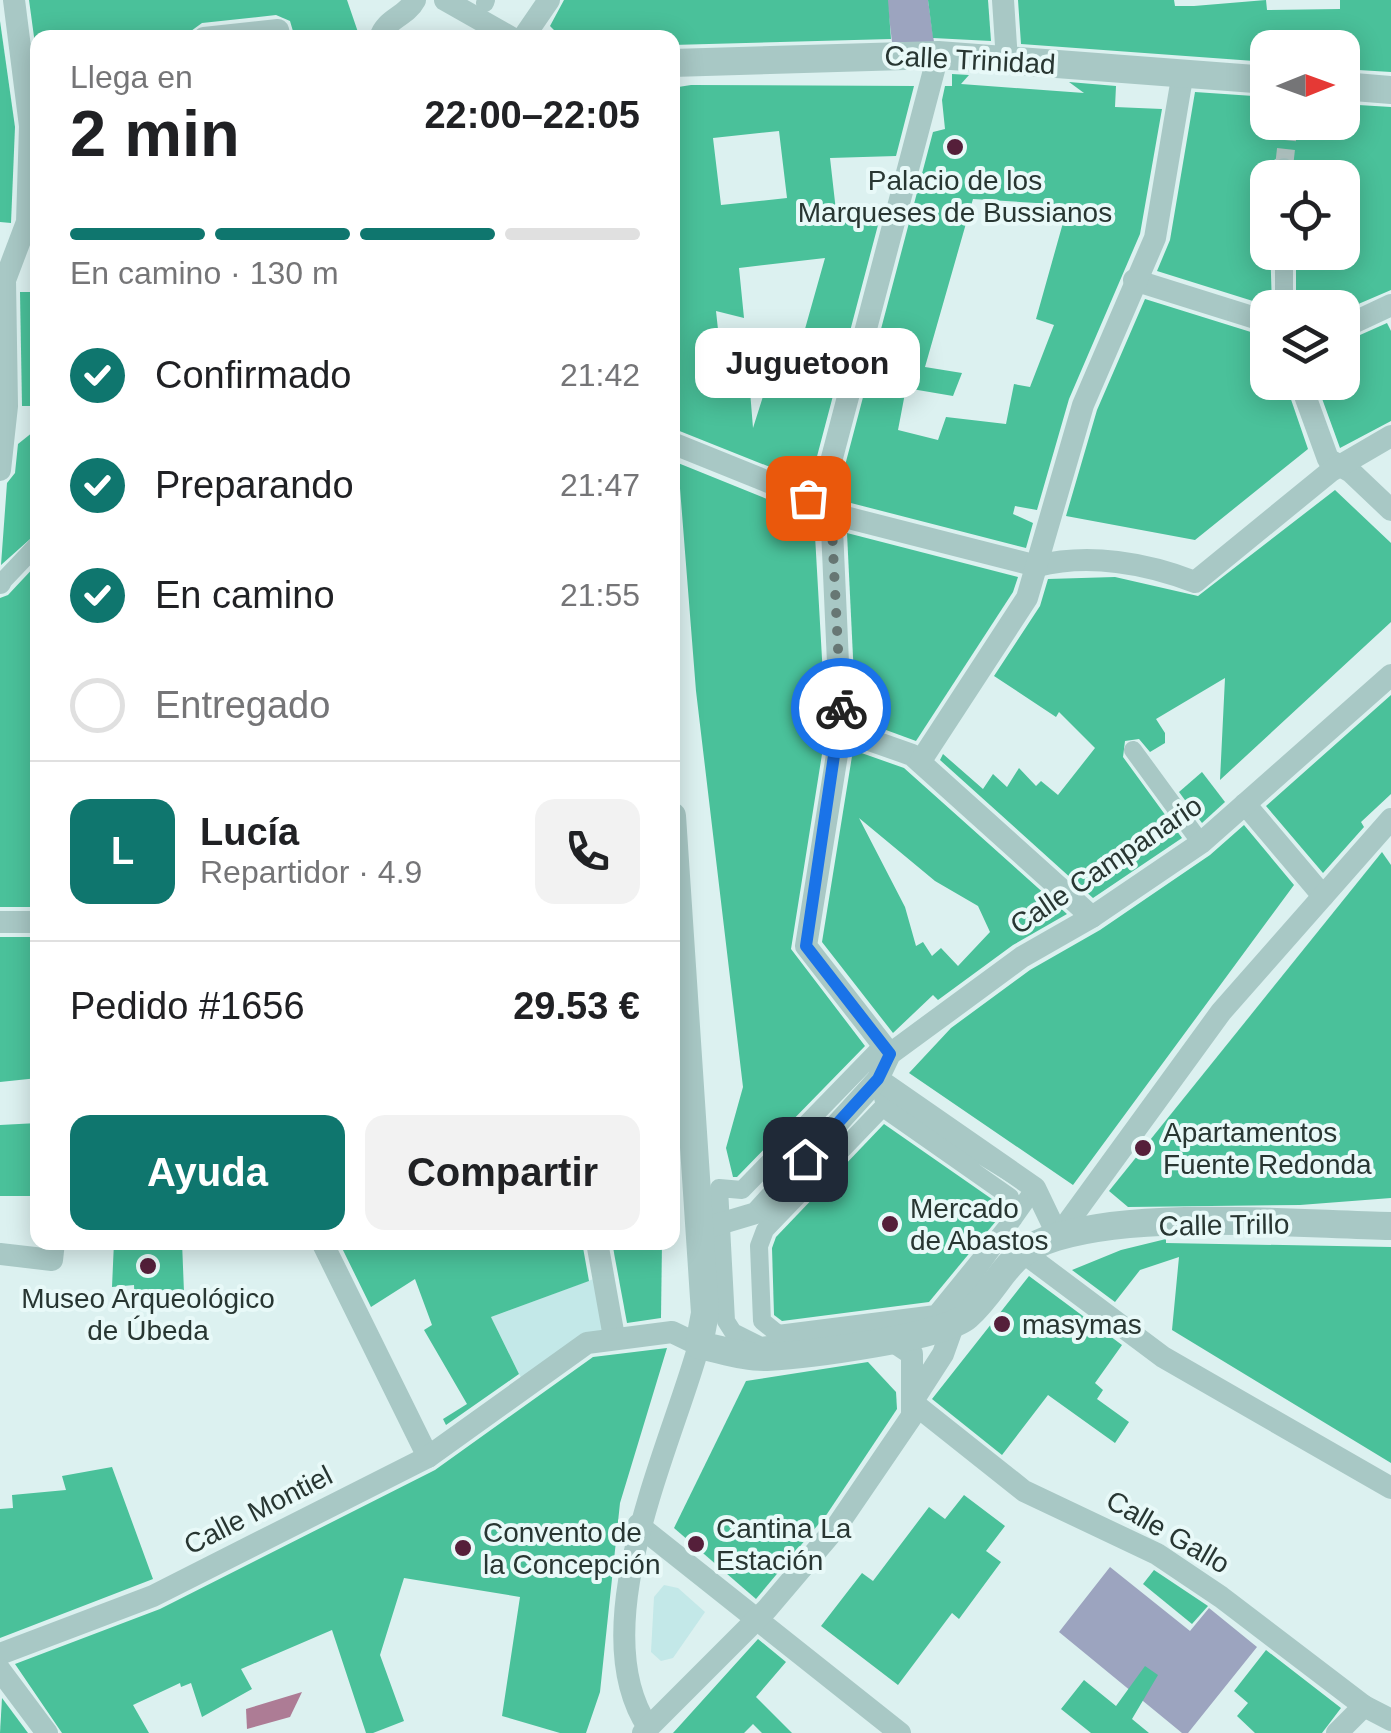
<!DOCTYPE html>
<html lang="es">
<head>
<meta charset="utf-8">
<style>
  :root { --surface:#fff; --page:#f2f2f2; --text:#202124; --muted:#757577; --line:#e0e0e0; --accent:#0f766e }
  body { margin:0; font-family:Helvetica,sans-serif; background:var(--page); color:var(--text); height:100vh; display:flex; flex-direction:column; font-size:38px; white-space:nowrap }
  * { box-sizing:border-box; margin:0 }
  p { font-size:32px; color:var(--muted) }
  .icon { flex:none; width:55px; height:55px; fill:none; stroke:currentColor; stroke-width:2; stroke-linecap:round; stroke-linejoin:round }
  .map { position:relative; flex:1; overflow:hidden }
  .details { position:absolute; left:30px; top:30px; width:650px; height:1220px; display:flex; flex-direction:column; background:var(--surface); border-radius:20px; box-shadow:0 5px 25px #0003 }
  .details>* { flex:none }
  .needle { width:65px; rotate:89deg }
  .fabs { position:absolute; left:1250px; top:30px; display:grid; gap:20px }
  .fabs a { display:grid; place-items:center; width:110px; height:110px; border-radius:20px; background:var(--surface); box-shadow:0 5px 25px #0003; font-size:50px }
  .pin { position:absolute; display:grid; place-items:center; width:85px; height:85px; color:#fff; margin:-42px; border-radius:20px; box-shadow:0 5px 15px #0006 }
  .courier { position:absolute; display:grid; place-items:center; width:100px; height:100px; margin:-50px; border:8px solid #1a73e8; border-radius:50%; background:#fff; color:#222; box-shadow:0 2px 12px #0007 }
  .bubble { position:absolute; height:70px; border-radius:20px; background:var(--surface); box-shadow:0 5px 25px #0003; font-size:32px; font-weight:700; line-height:70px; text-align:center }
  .headline em { font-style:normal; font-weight:700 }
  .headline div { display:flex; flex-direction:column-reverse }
  .headline { display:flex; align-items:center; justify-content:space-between; height:170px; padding:0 40px }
  h1 { font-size:65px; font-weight:700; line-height:75px }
  .bar { display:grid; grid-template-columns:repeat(4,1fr); gap:15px 10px; align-content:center; height:120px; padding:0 40px }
  .bar i { height:12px; border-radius:8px; background:var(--line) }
  .bar .current { background:var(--accent) }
  .bar p { grid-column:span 4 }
  .line { display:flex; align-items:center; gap:25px; padding:0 40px; border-top:2px solid var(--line) }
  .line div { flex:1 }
  .round { display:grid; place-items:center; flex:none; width:105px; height:105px; border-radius:20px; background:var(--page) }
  ol { padding:0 40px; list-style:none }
  li { display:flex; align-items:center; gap:30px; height:110px }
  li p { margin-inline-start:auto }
  li .icon { padding:10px; border-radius:50%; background:var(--accent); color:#fff; stroke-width:4 }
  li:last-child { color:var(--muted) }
  li i { width:55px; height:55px; border:5px solid var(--line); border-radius:50% }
  .primary-button { display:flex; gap:20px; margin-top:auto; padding:20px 40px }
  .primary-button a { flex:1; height:115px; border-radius:20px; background:var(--accent); color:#fff; font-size:40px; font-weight:700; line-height:115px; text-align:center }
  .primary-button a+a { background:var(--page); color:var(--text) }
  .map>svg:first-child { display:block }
  .green { fill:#9ca4bf }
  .plaza { fill:#c3e8e8 }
  .water { fill:#ad7c95 }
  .building { fill:#4ac19a; fill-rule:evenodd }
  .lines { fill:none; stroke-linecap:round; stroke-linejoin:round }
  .pedestrian-tunnel { stroke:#b8ccca; stroke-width:18; stroke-dasharray:18 9; stroke-linecap:butt }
  .pedestrian { stroke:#a8c8c5; stroke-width:18 }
  .minor { stroke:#a8c8c5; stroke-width:22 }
  .tertiary { stroke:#a8c8c5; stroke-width:28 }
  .done { stroke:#677774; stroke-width:10; stroke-dasharray:0 18 }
  .route { stroke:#1a73e8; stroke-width:12 }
  .poi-dot { fill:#551f3a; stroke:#e8f9f8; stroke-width:4 }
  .labels { text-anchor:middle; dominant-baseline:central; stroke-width:8; stroke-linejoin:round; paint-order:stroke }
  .street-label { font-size:28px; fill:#283632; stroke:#e8f9f8 }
  .poi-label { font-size:28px; fill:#283632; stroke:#e8f9f8; text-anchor:start }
</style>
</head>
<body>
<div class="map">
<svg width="1391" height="1733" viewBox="0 0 1391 1733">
  <rect width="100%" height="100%" fill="#dcf1f0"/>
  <!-- green -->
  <g class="green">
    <path d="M887 0H928L934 42H892Z"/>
    <path d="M1110 1567 1190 1631 1209 1608 1257 1647 1188 1733H1182L1059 1632Z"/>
  </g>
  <!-- plaza -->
  <g class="plaza">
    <path d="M599 1277 621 1326 529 1394 491 1317Z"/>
    <path d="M664 1585 678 1588 705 1612 673 1658 661 1661 651 1652 654 1597Z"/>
  </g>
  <!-- water -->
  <path class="water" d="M302 1692 290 1717 247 1729 246 1709Z"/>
  <!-- building -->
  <g class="building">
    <path d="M29 0H347L360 38H295L290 21 276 15 202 23 191 31 38 38V66Z"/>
    <path d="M564 0H888L891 39 672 45V38H562L550 26Z"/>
    <path d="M928 0H988L991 41 933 38Z"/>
    <path d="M1018 0H1174L1175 6H1194L1266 0 1267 10 1340 9V0H1391V72L1342 69V48H1268V62L1021 44Z"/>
    <path d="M0 21 15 127 11 223 0 222Z"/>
    <path d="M952 74 969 75 961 84 1084 93 1069 82 1116 86 1115 107 1162 109 1140 234 1069 399 1037 510 1015 506 1013 514 1033 523 1026 548 847 502 838 492 933 132 945 129 942 100 945 86H952ZM973 199 1068 205 1036 319 1054 325 1030 387 1014 384 1006 424 946 417 938 440 898 430 906 388 953 396 962 373 925 367Z"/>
    <path d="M691 85 914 86 896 156 830 158 836 211 883 206 810 483 672 428V88ZM779 131 787 198 721 205 713 138ZM825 258 803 336 784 330 753 428 748 366 721 357 716 311 744 318 739 268Z"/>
    <path d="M1195 92 1268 97V122H1342V104L1391 107V290L1342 311V308H1296V252H1342V178H1296L1295 162 1285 155 1274 160 1272 178H1268L1272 307 1157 271 1170 240Z"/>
    <path d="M20 292H38V406H22Z"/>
    <path d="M1145 299 1254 333 1268 365V382H1285L1308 449 1195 540 1066 516 1097 410Z"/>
    <path d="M1387 323 1391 331V421L1340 448 1316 382H1352L1342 362V343Z"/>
    <path d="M38 428V532L1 565 7 483 15 473 18 444Z"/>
    <path d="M678 463 814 518 826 729 791 949 865 1046 737 1177H733L726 1148 743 1087 696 691Z"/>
    <path d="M1335 490 1391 543V622L1220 780 1225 678 1156 719 1165 733V743L1150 752 1139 739 1125 741 1123 757 1182 838 1093 898 940 760 943 754 983 789 993 774 1007 787 1019 768 1036 786 1041 781 1058 795 1095 748 1059 712 1056 717 994 676 1040 606 1048 579 1115 577 1198 596Z"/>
    <path d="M847 533 1018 577 1013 592 916 741 856 719Z"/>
    <path d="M38 563V907H0V598L8 595Z"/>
    <path d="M1391 695V794L1361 822 1364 827 1323 873 1266 806Z"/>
    <path d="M853 750 904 768 1067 914 1013 945 938 1000 933 995 893 1033 822 942ZM859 818 935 881 978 906 990 932 958 966 941 948 932 956 923 942 916 946 905 907Z"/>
    <path d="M1202 772 1225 802 1202 823 1179 792Z"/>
    <path d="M1244 825 1294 885 1073 1185 909 1073 951 1028 1030 970 1100 930 1210 855Z"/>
    <path d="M1382 852 1391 865V1198L1300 1205 1128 1207 1109 1191Z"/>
    <path d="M0 937H38V1078L0 1082Z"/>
    <path d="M38 1123V1196H0V1125Z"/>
    <path d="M884 1124 999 1204 1001 1215 929 1302 782 1321 774 1315 772 1248 776 1237Z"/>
    <path d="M1166 1239V1243L1391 1247V1463L1172 1330 1179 1257 1140 1270 1115 1302 1072 1270 1121 1250Z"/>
    <path d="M114 1242H182L184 1292 135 1307 134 1285 112 1287Z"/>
    <path d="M339 1242H582L589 1281 491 1317 519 1374 446 1425 443 1419 467 1404 424 1330 432 1325 415 1279 371 1307Z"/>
    <path d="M612 1242H662L661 1318 627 1323Z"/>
    <path d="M1029 1276 1122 1345 1095 1383 1103 1390 1097 1399 1129 1422 1115 1443 1048 1395 1002 1455 932 1399Z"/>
    <path d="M667 1348 620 1503 600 1692 586 1733H560L502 1716 520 1597 404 1578 380 1655 404 1721 373 1733H366L332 1630 241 1669 252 1689 202 1717 191 1683 181 1687 180 1683 133 1705 149 1733H62L15 1664 160 1609 435 1470 593 1357Z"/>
    <path d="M868 1362 896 1392 897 1409 827 1514 756 1599 674 1528 746 1381Z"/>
    <path d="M112 1467 153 1579 0 1638V1509L13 1508 12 1495 66 1490 62 1476Z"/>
    <path d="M964 1495 1005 1526 986 1551 1001 1562 959 1619 952 1613 898 1685 821 1626 862 1573 873 1581 929 1507 945 1519Z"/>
    <path d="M1154 1570 1208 1606 1192 1624 1143 1584Z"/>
    <path d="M758 1639 786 1662 756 1697 792 1733H762L753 1724 744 1733H673Z"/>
    <path d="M1266 1650 1341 1708 1322 1733H1255L1237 1716 1248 1703 1234 1691Z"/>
    <path d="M1145 1666 1158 1675 1132 1719 1149 1733H1091L1061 1709 1084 1680 1116 1706Z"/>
    <path d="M2 1698 28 1733H0Z"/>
  </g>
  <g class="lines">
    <!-- pedestrian-tunnel -->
    <path class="pedestrian-tunnel" d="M1284 167 1289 122"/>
    <!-- pedestrian -->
    <g class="pedestrian">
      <path d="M485 3 486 0"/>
      <path d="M1284 167V178"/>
      <path d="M1284 252V308"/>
      <path d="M0 584 38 544"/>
      <path d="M1133 750 1201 843"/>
      <path d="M880 1048 878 1079 885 1105 765 1230 759 1246 762 1321 778 1334 936 1314 1014 1218 1010 1197 890 1113 896 1103 1035 1188 941 1321 761 1346 733 1332 726 1321 719 1188 742 1190Z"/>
    </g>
    <!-- minor -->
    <g class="minor">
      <path d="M445 0 512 38"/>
      <path d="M1003 0 1007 61"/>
      <path d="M204 38 278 30 280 38"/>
      <path d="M380 38C385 19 406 17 415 0"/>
      <path d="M523 38 549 0"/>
      <path d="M1134 280 1268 322"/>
      <path d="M1342 328 1391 305"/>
      <path d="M1300 382 1328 459 1351 472 1391 510"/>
      <path d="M672 443 808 498 841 516 1037 566C1089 553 1146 563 1195 582L1331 471 1391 436"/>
      <path d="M0 470 7 406 5 280 27 222 30 126 14 0"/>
      <path d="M0 582V583"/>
      <path d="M841 730 912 755 1092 917"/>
      <path d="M920 762 1027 598 1083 405 1155 238 1183 72"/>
      <path d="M1245 804 1323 896"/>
      <path d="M0 922H38"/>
      <path d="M890 1054 806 946 841 730 832 529 823 492 938 55"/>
      <path d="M878 1079 1035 1188 1058 1236"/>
      <path d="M699 1230 756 1213 878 1079 890 1054 1022 957 1092 917 1201 843 1391 675"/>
      <path d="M1058 1236 1221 1012 1391 819"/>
      <path d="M322 1242 428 1457"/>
      <path d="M597 1242 614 1337"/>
      <path d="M1020 1250 1163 1357 1391 1488"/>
      <path d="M0 1254 52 1260 54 1242"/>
      <path d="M914 1399 943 1354 953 1326"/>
      <path d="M912 1402 1024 1491 1157 1554 1221 1597 1364 1706 1391 1720"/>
      <path d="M638 1525 900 1733"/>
      <path d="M0 1654 153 1596 428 1457 587 1343 672 1332 699 1345C671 1447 582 1628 648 1727"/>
      <path d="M0 1670 47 1733"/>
      <path d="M643 1733 767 1609 835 1529 912 1416V1354L891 1340"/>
      <path d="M1337 1733 1364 1706"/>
    </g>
    <!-- tertiary -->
    <g class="tertiary">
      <path d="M672 63 938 55 1268 80"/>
      <path d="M1342 86 1391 90"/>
      <path d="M672 816 705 1313 699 1345C720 1349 746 1358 767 1357 805 1355 942 1338 967 1316 1003 1283 1003 1253 1056 1237 1146 1210 1295 1224 1391 1226"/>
    </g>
  </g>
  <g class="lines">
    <!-- done -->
    <path class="done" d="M808 498 826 509 832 529 841 708"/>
    <!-- route -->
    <path class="route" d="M805 1159 878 1079 890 1054 806 946 841 708"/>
  </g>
  <!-- markers -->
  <g class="poi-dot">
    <circle cx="955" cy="147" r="10"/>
    <circle cx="1143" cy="1148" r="10"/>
    <circle cx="890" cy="1224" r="10"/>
    <circle cx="148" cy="1266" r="10"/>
    <circle cx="1002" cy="1324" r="10"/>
    <circle cx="696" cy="1544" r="10"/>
    <circle cx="463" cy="1548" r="10"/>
  </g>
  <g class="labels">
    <!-- street labels -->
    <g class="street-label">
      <text transform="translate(970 60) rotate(3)">Calle Trinidad</text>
      <text transform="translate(1106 865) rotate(-34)">Calle Campanario</text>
      <text transform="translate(1224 1225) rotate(-1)">Calle Trillo</text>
      <text transform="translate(258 1510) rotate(-27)">Calle Montiel</text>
      <text transform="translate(1168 1532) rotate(30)">Calle Gallo</text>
    </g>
    <!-- poi labels -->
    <g class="poi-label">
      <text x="955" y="180" text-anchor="middle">Palacio de los<tspan x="955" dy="32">Marqueses de Bussianos</tspan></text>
      <text x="1163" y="1132">Apartamentos<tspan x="1163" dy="32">Fuente Redonda</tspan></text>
      <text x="910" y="1208">Mercado<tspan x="910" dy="32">de Abastos</tspan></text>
      <text x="148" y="1298" text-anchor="middle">Museo Arqueológico<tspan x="148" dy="32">de Úbeda</tspan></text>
      <text x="1022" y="1324">masymas</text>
      <text x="716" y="1528">Cantina La<tspan x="716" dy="32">Estación</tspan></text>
      <text x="483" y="1532">Convento de<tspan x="483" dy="32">la Concepción</tspan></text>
    </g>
  </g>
</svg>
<div class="fabs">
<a><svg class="needle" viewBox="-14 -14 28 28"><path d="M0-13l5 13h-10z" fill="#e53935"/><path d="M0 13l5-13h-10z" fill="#757577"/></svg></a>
<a><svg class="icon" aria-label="locate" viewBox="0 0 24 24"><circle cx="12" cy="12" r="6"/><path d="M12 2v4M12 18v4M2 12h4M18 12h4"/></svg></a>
<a><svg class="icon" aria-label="layers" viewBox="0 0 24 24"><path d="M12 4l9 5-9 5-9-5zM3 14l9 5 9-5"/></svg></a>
</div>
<div class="pin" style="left:808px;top:498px;background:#ea580c"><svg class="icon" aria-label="bag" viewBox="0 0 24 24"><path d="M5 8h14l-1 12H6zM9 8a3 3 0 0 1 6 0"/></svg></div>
<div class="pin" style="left:805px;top:1159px;background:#1f2937"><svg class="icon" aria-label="home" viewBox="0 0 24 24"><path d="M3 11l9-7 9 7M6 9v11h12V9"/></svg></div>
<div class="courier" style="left:841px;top:708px"><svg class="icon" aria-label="bike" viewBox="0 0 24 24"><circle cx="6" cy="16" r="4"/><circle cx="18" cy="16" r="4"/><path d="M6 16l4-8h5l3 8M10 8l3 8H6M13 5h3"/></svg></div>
<div class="bubble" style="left:695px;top:328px;width:225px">Juguetoon</div>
<section class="details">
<div class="headline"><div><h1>2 min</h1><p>Llega en</p></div><em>22:00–22:05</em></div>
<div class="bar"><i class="current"></i><i class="current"></i><i class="current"></i><i></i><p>En camino · 130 m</p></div>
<ol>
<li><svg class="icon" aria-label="check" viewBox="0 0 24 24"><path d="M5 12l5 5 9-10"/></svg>Confirmado<p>21:42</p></li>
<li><svg class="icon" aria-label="check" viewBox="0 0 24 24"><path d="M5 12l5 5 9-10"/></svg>Preparando<p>21:47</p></li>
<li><svg class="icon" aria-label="check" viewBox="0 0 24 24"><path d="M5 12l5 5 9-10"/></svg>En camino<p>21:55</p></li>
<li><i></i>Entregado</li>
</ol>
<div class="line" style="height:180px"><b class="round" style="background:var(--accent);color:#fff">L</b><div><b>Lucía</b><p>Repartidor · 4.9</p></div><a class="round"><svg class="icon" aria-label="phone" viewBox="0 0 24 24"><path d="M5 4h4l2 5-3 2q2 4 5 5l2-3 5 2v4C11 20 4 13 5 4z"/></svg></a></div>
<div class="line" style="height:130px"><div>Pedido #1656</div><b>29.53 €</b></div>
<div class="primary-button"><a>Ayuda</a><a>Compartir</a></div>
</section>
</div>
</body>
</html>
